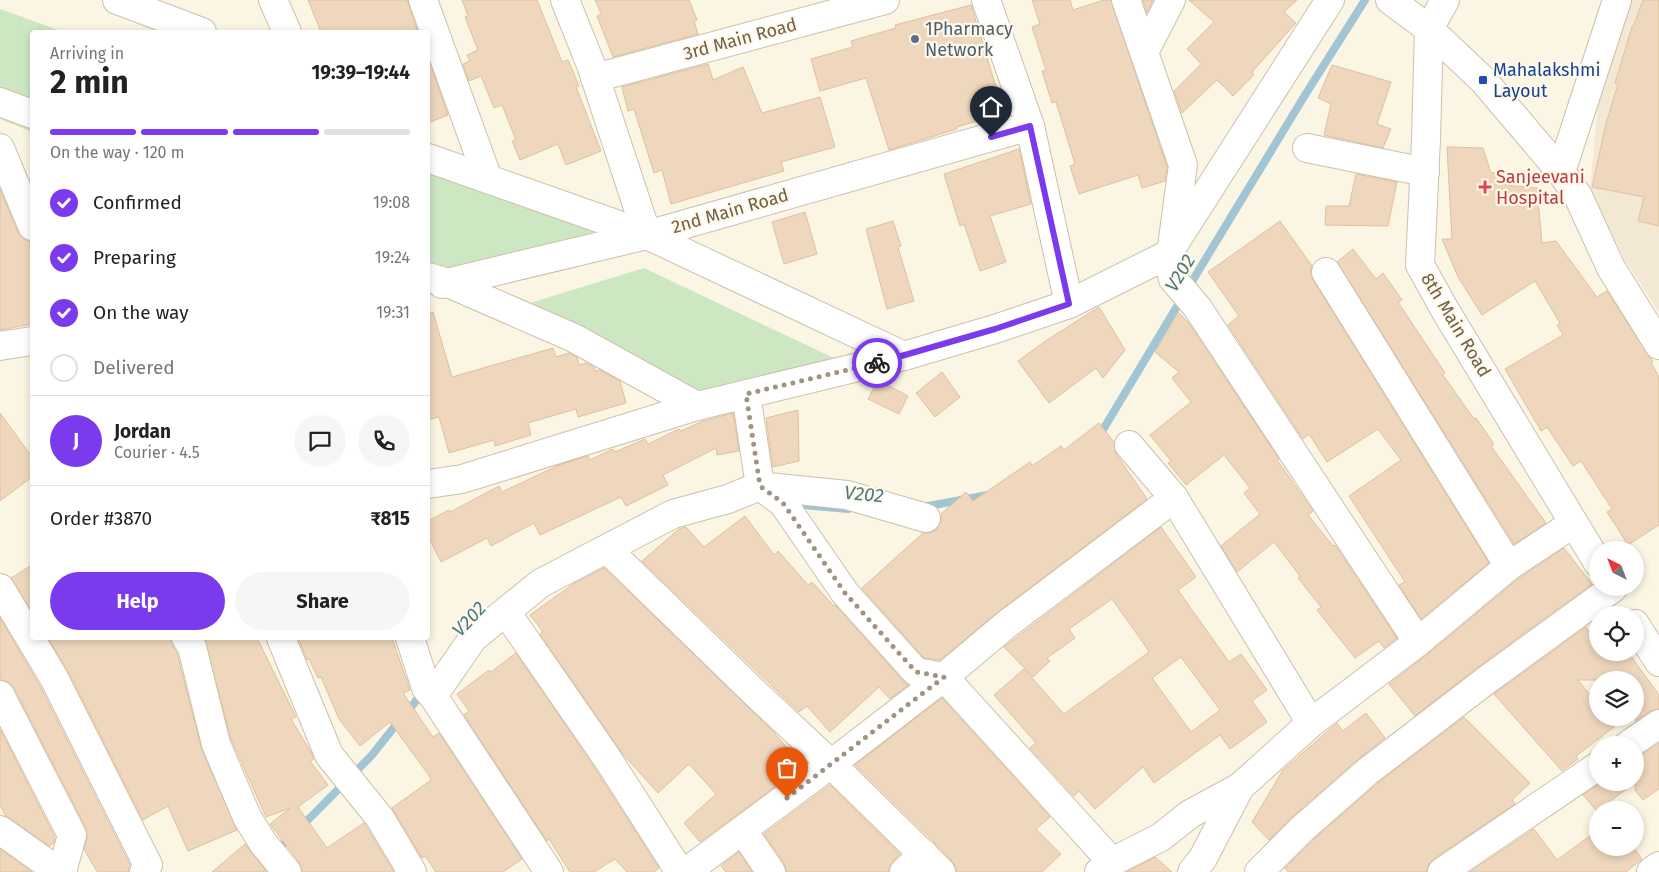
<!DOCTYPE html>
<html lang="en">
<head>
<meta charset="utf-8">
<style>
  :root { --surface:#fff; --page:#f6f6f6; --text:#222; --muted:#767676; --line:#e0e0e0; --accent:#7c3aed }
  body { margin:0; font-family:"Fira Sans",sans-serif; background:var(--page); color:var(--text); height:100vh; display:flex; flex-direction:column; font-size:19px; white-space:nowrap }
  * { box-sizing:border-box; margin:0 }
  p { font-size:16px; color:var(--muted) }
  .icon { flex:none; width:28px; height:28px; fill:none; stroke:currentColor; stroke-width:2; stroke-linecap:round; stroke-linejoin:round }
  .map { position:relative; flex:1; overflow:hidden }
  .drawer { position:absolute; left:30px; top:30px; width:400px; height:610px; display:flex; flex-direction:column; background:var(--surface); border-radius:5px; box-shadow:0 2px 8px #0003 }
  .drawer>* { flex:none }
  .needle { width:32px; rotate:318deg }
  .fabs { position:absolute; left:1589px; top:541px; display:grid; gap:10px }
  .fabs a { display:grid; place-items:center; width:55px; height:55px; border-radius:50%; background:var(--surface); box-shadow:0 2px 8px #0003; font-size:25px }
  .pin { position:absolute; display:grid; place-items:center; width:42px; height:42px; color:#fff; margin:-51px -21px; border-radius:50% 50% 50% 0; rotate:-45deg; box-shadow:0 0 5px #0007 }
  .pin .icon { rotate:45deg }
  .courier { position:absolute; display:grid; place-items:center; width:50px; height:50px; margin:-25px; border:4px solid #7c3aed; border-radius:50%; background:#fff; color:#222; box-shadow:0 1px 6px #0007 }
  .summary em { font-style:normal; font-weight:700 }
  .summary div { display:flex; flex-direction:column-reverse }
  .summary { display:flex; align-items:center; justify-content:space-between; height:85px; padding:0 20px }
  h1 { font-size:32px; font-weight:700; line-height:38px }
  .bar { display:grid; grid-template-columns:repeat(4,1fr); gap:8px 5px; align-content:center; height:60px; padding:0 20px }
  .bar i { height:6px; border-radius:4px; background:var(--line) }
  .bar .active { background:var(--accent) }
  .bar p { grid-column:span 4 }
  .line { display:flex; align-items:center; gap:12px; padding:0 20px; border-top:1px solid var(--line) }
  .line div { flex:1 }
  .round { display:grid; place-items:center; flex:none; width:52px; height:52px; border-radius:26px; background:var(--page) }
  ol { padding:0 20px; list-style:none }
  li { display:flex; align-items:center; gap:15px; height:55px }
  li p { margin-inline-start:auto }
  li .icon { padding:5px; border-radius:50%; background:var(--accent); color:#fff; stroke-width:4 }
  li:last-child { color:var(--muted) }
  li i { width:28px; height:28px; border:2px solid var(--line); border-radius:50% }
  .button { display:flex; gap:10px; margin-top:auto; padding:10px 20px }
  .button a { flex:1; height:58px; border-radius:30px; background:var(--accent); color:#fff; font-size:20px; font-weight:700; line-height:58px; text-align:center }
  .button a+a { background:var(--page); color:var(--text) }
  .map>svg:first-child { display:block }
  .residential { fill:#f2e8d3 }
  .green { fill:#cde7c3 }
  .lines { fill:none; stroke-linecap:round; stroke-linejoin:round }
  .stream { stroke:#a0c5d4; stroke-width:8 }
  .building { fill:#eed7bd; stroke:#e0c09e; fill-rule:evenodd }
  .minor-casing { stroke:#cdc0ae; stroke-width:30 }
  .minor { stroke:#fff; stroke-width:28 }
  .done { stroke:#a19381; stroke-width:5; stroke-dasharray:0 9 }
  .route { stroke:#7c3aed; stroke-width:6 }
  .service-dot { fill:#5c6f8a; stroke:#fef9e9; stroke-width:2 }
  .transit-dot { fill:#1a4fb4; stroke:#fef9e9; stroke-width:2 }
  .health-dot { fill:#e0444e; stroke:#fef9e9; stroke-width:2 }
  .labels { text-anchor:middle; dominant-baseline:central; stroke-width:4.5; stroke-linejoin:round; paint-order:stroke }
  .service-label { font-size:18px; fill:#4e5e75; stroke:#fef9e9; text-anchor:start }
  .street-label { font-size:18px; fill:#715e4b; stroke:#fef9e9 }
  .transit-label { font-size:18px; fill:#164399; stroke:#fef9e9; text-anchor:start }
  .health-label { font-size:18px; fill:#be3a42; stroke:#fef9e9; text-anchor:start }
  .water-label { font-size:19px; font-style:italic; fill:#4a778a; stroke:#fef9e9 }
</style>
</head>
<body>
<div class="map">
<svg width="1659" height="872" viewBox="0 0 1659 872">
  <rect width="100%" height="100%" fill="#fbf5e4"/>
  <!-- residential -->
  <path class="residential" d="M1631 0H1659V312L1625 260 1590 190 1598 105Z"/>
  <!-- green -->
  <g class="green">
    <path d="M0 9 64 32H32V132L0 119Z"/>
    <path d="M428 165 603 229 428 293Z"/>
    <path d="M644 268 838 360 701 398 494 314Z"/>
  </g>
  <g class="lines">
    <!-- stream -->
    <g class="stream">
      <path d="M1188 288 1305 95 1365 0"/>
      <path d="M1098 435 1101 433 1182 298"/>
      <path d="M792 504 848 509"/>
      <path d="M923 507 988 495"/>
      <path d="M407 712 423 692"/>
      <path d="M302 826 372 755 399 721"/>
      <path d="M239 872 286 842 292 836"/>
    </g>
  </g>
  <!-- building -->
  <g class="building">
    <path d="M308 0H407L418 32H321Z"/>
    <path d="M462 0H537L562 62 568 60 579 86 576 87 601 151 566 165 558 144 520 160 512 141 516 140 502 105 494 108 481 76 469 81 463 64 470 61 467 55 478 50 465 17 468 16Z"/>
    <path d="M595 0H689L697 20 694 21 698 34 613 57 597 16 601 14Z"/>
    <path d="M1032 0H1070L1073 10 1104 0H1111L1167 167 1165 181 1142 188 1138 175 1079 194 1070 166 1075 164 1056 102 1052 103 1042 71 1046 70 1032 27 1040 24Z"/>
    <path d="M1143 0H1153L1147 13Z"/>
    <path d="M1189 0H1297L1284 12 1296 23 1252 72 1254 75 1233 96 1217 80 1182 113 1174 91 1201 64 1187 49 1214 22Z"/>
    <path d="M1643 0H1659V226L1638 221 1644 197 1592 187 1606 124 1618 84 1615 83 1632 27H1633Z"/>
    <path d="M971 5 1004 113 957 127V129L889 150 866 78 820 91 811 59 853 47 851 41 896 28 895 25Z"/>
    <path d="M428 58 448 115 428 123Z"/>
    <path d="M708 64 713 80 743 67 762 113 820 97 835 147 781 162 784 171 671 204 662 170 654 173 634 109 628 111 622 87Z"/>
    <path d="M1332 65 1391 82 1377 124 1391 129 1383 148 1324 135 1331 104 1318 98Z"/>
    <path d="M1447 147 1483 148 1491 173 1505 172V185L1537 188 1542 243 1556 241 1597 297 1607 291 1653 362 1651 363 1659 377V525L1628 545 1607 512 1612 509 1581 461 1573 466 1547 427 1541 431 1505 369 1563 335 1557 325 1560 323 1535 281 1482 315 1458 277 1442 239H1452Z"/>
    <path d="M1019 149 1031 204 990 216 1006 262 980 271 964 224 960 226 944 174Z"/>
    <path d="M1356 174 1397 182 1388 226 1325 225 1326 206H1349Z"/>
    <path d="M0 189 18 232 23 239 32 241V324L0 330Z"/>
    <path d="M805 212 817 254 784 264 772 222Z"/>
    <path d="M893 221 901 246 898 247 914 301 887 309 866 229Z"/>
    <path d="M1280 221 1312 266 1310 273 1313 280 1489 563 1421 619 1399 585 1405 582 1349 496 1401 460 1378 429 1327 462 1309 434 1303 439 1228 325 1239 316 1208 272Z"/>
    <path d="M1353 249 1376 279 1383 273 1402 300 1398 302 1445 373 1443 375 1474 419 1476 418 1494 444 1491 446 1546 523 1514 544 1337 262Z"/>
    <path d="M1099 307 1125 350 1103 378 1096 368 1049 403 1018 361 1044 342Z"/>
    <path d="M433 312 452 377 553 348 556 357 569 353 577 357 579 365 586 363 594 367 595 371 600 370 620 381 626 403 578 417 576 409 528 423 531 435 495 446 494 440 449 453 439 417 428 420V313Z"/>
    <path d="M1178 312 1188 322 1279 459 1277 460 1313 511 1308 515 1333 546 1335 545 1397 638 1384 648 1379 641 1355 658 1317 610 1321 607 1298 578 1300 576 1274 542 1237 572 1221 546 1260 514 1244 493 1250 488 1224 455 1186 485 1168 463 1171 461 1150 435 1191 402 1172 378 1179 372 1155 352Z"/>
    <path d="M942 372 960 397 935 417 916 393Z"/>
    <path d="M878 380 908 396 899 414 868 399Z"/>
    <path d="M798 410 799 461 773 467 766 418Z"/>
    <path d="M0 413 32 457V477L0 501Z"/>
    <path d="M733 413 739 451 717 455 716 448 663 475 668 485 626 506 621 497 540 535 534 523 491 546 487 538 441 562 428 536V521L449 510 450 512 499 486 502 492 559 465 588 456 590 460 613 449 615 452 645 439 648 444 679 429 681 431 703 421Z"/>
    <path d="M1099 423 1114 442 1116 454 1147 499 998 612 940 660 924 658 862 588 923 533H930L936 530 941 522V514L966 492 973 501 1030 462 1032 466 1061 446 1064 450Z"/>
    <path d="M745 516 774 555 778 551 808 585 812 582 834 606 835 605 904 682 908 685 890 699 879 687 830 732 807 706 799 712 642 561 679 529 686 527 704 547Z"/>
    <path d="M1161 527 1196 577 1178 590 1229 662 1241 654 1267 690 1252 701 1267 722 1230 749 1220 735 1154 783 1143 767 1095 809 1079 791 1074 796 1030 748 1036 743 994 695 1024 669 1064 714 1149 652 1144 644 1112 599 1069 629 1075 638 1047 658 1050 661 1033 677 1004 647ZM1181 657 1220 710 1191 732 1152 678Z"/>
    <path d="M1564 548 1592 584 1479 666 1415 716 1389 684 1428 654 1518 579Z"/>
    <path d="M32 565V612L11 578Z"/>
    <path d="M604 568 775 733V734L803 766 700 842 684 823 716 794 689 764 658 793 622 753 540 634 543 632 530 615 573 584Z"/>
    <path d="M0 618 40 686 130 865 128 872H97L84 849 87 838 86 828 14 688 8 682 0 679Z"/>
    <path d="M1586 627 1589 632 1598 627V652H1628L1659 695V709L1650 711 1635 721V680H1578L1598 705V718H1607L1614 727 1576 756 1578 759 1562 771 1494 694Z"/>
    <path d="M48 638H171L173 646 177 653 202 750 237 830 188 851 168 806 143 820 68 671Z"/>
    <path d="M204 638H257L296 717 291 719 311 752 314 759 310 761 328 785 298 807 327 848 364 823 394 872H302L299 862 270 824 290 808 266 817 231 739Z"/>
    <path d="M298 638H392L410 690 403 693 433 737 439 733 522 859 503 872H436L425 856 422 858 392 808 431 780 430 777 390 722 360 746 339 719 321 677 318 678 309 659 307 660Z"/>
    <path d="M516 653 594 767 659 868 654 872H627L615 859 594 872H570L549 839 547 841 464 715 469 711 457 694 489 670 491 672Z"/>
    <path d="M942 698 1050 817 1036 829 1061 854 1042 872H956V867L952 861 935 843 855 765Z"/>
    <path d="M1366 713 1385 738 1358 759 1292 817 1269 840 1252 822 1283 770 1337 723 1343 731Z"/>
    <path d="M1464 717 1530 783 1512 800 1515 804 1433 859 1428 865 1427 872H1288L1285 868 1313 840 1378 783Z"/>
    <path d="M0 729 55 837 54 843 49 846 6 816 0 805Z"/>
    <path d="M1659 743V789L1643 800 1635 790V783L1597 811 1583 795 1602 782H1635V759Z"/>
    <path d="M830 785 900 854 893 861 889 867V872H786L784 863 764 834Z"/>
    <path d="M1534 829 1557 860 1598 830V848H1634L1642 859 1626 872H1470Z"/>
    <path d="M245 844 267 872H212Z"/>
    <path d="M0 849 32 872H0Z"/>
    <path d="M739 852 752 872H726L721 866Z"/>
    <path d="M1155 857 1172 872H1127Z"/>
  </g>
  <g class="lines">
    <!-- minor casing -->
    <g class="minor-casing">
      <g id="minor">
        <path d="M117 0 202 32"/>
        <path d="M273 0 287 32"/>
        <path d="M423 0 488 179"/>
        <path d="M565 0 591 65 647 235"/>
        <path d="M986 0 1030 126 1069 304"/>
        <path d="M1126 0 1183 165 1173 239"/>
        <path d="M1390 0 1429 29 1483 80 1561 172 1578 196 1611 268 1659 345"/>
        <path d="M1445 0 1429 29 1426 139 1420 265 1445 310 1598 563"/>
        <path d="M1144 52 1171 0"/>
        <path d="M595 78 885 0"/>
        <path d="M0 102 32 114"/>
        <path d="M0 148 32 226"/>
        <path d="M1307 148 1425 172"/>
        <path d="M428 158 647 235 904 356"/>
        <path d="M1561 172 1617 0"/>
        <path d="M1167 255 1173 279 1197 307 1418 642"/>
        <path d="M1326 272 1509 566"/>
        <path d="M428 277 448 283 574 338 697 406 904 356 995 329 1069 304 1167 255 1330 0"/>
        <path d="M442 284 647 235 1030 126"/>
        <path d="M0 346 32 341"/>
        <path d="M1129 445 1174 498 1311 723"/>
        <path d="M428 484 462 479 697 406"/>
        <path d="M926 518 847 495 760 486 783 503 845 593 916 672 944 677 1112 862"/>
        <path d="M607 549 754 692 831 764 941 872"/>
        <path d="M0 588 54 678 148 865 144 872"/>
        <path d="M506 612 607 758 680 872"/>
        <path d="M1635 624 1659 662"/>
        <path d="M186 638 192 647 216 744 247 817 263 843 287 872"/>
        <path d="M281 638 329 755 380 818 412 872"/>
        <path d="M410 638 426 688 433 696 549 872"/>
        <path d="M0 695 72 835 62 872"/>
        <path d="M433 696 473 638 541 583 673 514 728 499 760 486 746 394"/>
        <path d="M1628 745 1659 724"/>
        <path d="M0 830 59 872"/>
        <path d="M743 831 771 872"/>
        <path d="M686 872 831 764 944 677 1007 624 1174 498"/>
        <path d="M904 872 924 854"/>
        <path d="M1099 872 1112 862 1161 837 1190 814 1240 787"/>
        <path d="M1192 872 1203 858 1240 787 1311 723 1418 642 1509 566 1574 523"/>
        <path d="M1259 872 1302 829 1368 771 1488 679 1613 588"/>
        <path d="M1442 872 1598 766"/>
        <path d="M1651 872 1659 866"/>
      </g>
    </g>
    <!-- minor -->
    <use href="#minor" class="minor"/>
  </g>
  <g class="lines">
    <!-- done -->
    <path class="done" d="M787 798 944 677 916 672 845 593 783 503 760 486 746 394 877 363"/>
    <!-- route -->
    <path class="route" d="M877 363 995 329 1069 304 1030 126 991 137"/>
  </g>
  <!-- markers -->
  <circle class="service-dot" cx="915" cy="39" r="5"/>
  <rect class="transit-dot" x="1478" y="75" width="10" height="10" rx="2.5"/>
  <path class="health-dot" d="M1482.5 179.5h5v5h5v5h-5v5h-5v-5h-5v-5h5z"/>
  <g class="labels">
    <!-- service labels -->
    <g class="service-label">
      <text x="925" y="29">1Pharmacy<tspan x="925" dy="21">Network</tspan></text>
    </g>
    <!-- street labels -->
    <g class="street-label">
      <text transform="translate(740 39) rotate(-15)">3rd Main Road</text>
      <text transform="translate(730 211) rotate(-16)">2nd Main Road</text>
      <text transform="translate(1456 325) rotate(59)">8th Main Road</text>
    </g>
    <!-- transit labels -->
    <g class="transit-label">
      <text x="1493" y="70">Mahalakshmi<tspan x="1493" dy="21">Layout</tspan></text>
    </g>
    <!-- health labels -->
    <g class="health-label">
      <text x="1496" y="177">Sanjeevani<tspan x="1496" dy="21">Hospital</tspan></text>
    </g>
    <!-- water labels -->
    <g class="water-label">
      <text transform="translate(1180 273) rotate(-59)">V202</text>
      <text transform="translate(864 494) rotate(5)">V202</text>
      <text transform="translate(469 619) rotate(-47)">V202</text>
    </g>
  </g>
</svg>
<div class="fabs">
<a><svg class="needle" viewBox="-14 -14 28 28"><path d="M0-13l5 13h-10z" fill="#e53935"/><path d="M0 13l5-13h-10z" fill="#767676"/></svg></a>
<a><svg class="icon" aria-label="locate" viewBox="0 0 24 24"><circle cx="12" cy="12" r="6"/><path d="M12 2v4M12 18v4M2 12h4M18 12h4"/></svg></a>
<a><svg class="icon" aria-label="layers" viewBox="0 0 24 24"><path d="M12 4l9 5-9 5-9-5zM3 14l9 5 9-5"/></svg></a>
<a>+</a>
<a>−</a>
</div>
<div class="pin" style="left:787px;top:798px;background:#ea580c"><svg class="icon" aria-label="bag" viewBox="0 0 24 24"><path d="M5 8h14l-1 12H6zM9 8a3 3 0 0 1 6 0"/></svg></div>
<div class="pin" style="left:991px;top:137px;background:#1f2937"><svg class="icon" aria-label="home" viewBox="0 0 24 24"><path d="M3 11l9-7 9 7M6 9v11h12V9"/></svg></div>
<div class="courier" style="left:877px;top:363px"><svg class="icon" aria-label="bike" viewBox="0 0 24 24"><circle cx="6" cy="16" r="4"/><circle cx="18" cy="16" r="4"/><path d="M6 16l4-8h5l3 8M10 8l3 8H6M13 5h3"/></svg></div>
<section class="drawer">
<div class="summary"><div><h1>2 min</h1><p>Arriving in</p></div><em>19:39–19:44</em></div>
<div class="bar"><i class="active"></i><i class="active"></i><i class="active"></i><i></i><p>On the way · 120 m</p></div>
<ol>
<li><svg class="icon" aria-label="check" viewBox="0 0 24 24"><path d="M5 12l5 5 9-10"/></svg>Confirmed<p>19:08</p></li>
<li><svg class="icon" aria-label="check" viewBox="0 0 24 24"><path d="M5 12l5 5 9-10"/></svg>Preparing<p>19:24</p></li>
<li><svg class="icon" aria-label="check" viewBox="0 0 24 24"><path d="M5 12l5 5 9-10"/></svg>On the way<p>19:31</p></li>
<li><i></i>Delivered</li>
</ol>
<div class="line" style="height:90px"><b class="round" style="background:var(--accent);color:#fff">J</b><div><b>Jordan</b><p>Courier · 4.5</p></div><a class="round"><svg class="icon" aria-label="chat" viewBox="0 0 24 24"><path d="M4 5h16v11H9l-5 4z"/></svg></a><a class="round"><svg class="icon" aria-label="phone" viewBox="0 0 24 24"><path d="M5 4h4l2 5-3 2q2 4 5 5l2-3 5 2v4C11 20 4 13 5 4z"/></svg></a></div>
<div class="line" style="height:65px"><div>Order #3870</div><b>₹815</b></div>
<div class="button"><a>Help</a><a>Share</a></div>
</section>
</div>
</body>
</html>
